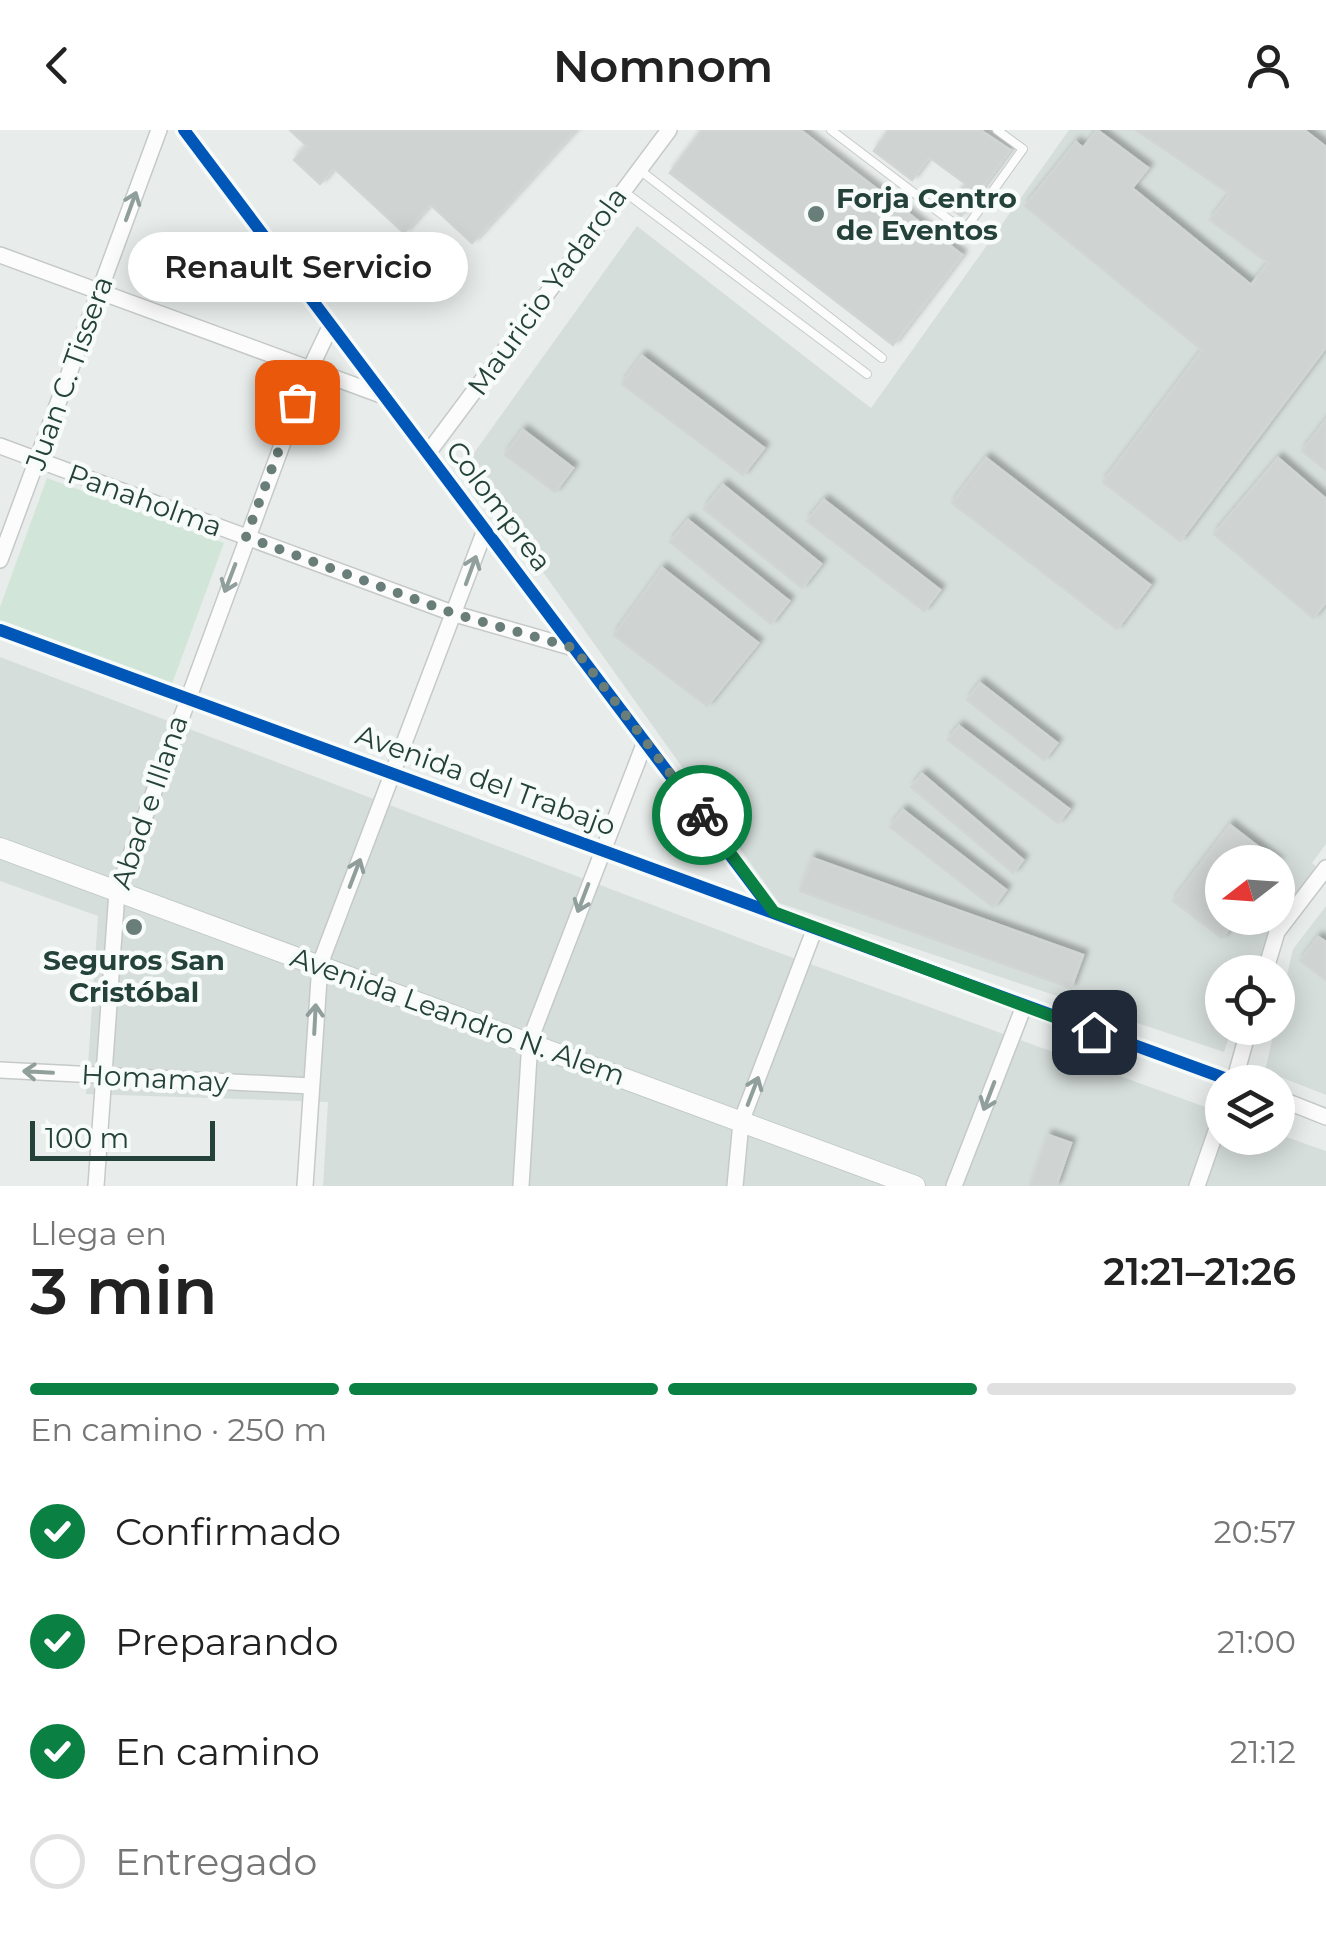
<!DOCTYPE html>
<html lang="es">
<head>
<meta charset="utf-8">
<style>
  :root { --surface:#fff; --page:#f6f6f6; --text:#222; --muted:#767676; --line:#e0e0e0; --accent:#0b8043 }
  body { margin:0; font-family:Montserrat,sans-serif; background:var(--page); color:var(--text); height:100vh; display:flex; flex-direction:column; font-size:38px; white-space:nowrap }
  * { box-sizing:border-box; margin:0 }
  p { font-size:32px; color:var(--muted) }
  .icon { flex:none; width:55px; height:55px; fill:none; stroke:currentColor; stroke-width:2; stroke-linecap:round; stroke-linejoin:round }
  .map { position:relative; height:1056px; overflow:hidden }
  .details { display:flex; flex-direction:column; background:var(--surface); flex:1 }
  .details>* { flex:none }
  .needle { width:65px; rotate:253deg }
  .fabs { position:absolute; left:1205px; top:715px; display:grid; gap:20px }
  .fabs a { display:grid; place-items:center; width:90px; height:90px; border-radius:50%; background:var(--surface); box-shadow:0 5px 25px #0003; font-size:50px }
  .scale { position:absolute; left:30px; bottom:25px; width:185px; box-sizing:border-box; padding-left:10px; border:5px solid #24423a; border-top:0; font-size:28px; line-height:35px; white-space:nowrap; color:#24423a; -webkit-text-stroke:8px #f7fbf9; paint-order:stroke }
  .pin { position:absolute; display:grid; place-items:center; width:85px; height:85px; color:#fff; margin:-42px; border-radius:20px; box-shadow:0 5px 15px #0006 }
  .courier { position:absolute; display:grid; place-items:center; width:100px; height:100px; margin:-50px; border:8px solid #0b8043; border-radius:50%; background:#fff; color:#222; box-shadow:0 2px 12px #0007 }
  .bubble { position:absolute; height:70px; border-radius:35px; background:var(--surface); box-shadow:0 5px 25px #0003; font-size:32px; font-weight:600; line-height:70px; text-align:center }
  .overview em { font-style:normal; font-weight:600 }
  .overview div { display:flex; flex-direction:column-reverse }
  .overview { display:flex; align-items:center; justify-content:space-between; height:170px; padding:0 30px }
  h1 { font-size:65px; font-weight:600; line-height:75px }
  .bar { display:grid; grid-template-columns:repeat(4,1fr); gap:15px 10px; align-content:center; height:120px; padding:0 30px }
  .bar i { height:12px; border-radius:8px; background:var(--line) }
  .bar .current { background:var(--accent) }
  .bar p { grid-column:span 4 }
  ol { padding:0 30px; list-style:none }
  li { display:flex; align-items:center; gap:30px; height:110px }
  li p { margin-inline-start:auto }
  li .icon { padding:10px; border-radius:50%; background:var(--accent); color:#fff; stroke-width:4 }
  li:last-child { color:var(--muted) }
  li i { width:55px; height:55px; border:5px solid var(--line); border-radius:50% }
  header { display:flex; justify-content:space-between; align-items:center; height:130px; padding:0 30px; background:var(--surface); font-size:45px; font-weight:600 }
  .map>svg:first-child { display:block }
  .built { fill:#d6dedb; fill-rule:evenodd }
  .green { fill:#d1e6d8 }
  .building { fill:#cfd4d2; stroke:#d1d6d4; stroke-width:2.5; filter:url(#shadow) }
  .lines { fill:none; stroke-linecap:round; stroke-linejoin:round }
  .lane-casing { stroke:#c5cac8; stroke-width:10 }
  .street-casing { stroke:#c5cac8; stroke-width:18 }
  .secondary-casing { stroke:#c3cbc8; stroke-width:22 }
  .lane { stroke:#fcfcfc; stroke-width:8 }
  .street { stroke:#fcfcfc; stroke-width:15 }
  .secondary { stroke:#fcfcfc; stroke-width:20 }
  .cycleway-casing { stroke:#f7fbf9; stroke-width:19 }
  .cycleway { stroke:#0057b8; stroke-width:12 }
  .oneway { stroke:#909f9b }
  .done { stroke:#697e78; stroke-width:10; stroke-dasharray:0 18 }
  .route { stroke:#0b8043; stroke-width:12 }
  .poi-dot { fill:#697e78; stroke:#f7fbf9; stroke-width:4 }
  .labels { text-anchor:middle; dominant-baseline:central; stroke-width:9; stroke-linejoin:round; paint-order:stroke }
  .poi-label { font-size:28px; font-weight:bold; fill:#24423a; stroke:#f7fbf9; text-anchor:start }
  .street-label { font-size:28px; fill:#24423a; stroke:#f7fbf9 }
</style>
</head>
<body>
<header><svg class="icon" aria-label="back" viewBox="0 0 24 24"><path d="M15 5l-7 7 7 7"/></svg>Nomnom<svg class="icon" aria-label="person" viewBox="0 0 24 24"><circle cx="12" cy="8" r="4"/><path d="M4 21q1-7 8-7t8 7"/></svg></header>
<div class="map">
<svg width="1326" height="1056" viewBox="0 0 1326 1056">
  <defs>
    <filter id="shadow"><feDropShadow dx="4.5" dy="-4.5" stdDeviation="2.5" flood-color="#0004"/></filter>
  </defs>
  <rect width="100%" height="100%" fill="#e8edeb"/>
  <!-- built -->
  <g class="built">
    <path d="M1069 0H1326V714L1312 733 1318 738 1289 770 1268 804 1257 842H1222V898H1232L1224 922 779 773 466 334 637 96 871 278ZM1222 732H1278V788H1222Z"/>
    <path d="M0 527 758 815 1222 983V1008H1278V1004L1326 1021V1056H323L328 972 86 964 98 786 0 751Z"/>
    <path d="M1326 776V965L1265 941 1293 819Z"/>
  </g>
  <!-- green -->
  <path class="green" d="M47 348 224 413 172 554 0 491V477Z"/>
  <!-- building -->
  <g class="building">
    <path d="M290 0H575L472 113 430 74 404 103 334 38 320 54 294 30 307 16Z"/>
    <path d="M702 0H800L962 125 893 215 670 43Z"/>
    <path d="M889 0H980L1010 20 961 86 949 77 966 54 929 27 912 50 874 21Z"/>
    <path d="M1097 0 1148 38 1132 58 1251 155 1268 133 1210 90 1230 64 1136 0H1304L1326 17V217L1180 411 1103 352 1202 220 1025 76 1076 12 1083 18Z"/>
    <path d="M642 226 764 318 743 345 622 254Z"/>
    <path d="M1326 290V340L1302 321Z"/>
    <path d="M523 300 573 338 555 362 505 325Z"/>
    <path d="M986 328 1150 455 1117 499 952 373Z"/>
    <path d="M1278 328 1326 369V472L1313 488 1214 404Z"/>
    <path d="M723 355 821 434 802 458 704 379Z"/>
    <path d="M824 370 940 460 924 481 807 391Z"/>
    <path d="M688 390 789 471 771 494 670 412Z"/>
    <path d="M662 438 758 513 707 576 614 505Z"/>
    <path d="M980 553 1057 613 1044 630 967 570Z"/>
    <path d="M959 596 1069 679 1058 693 948 610Z"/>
    <path d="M922 644 1023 730 1013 743 911 657Z"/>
    <path d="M903 680 1006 760 993 777 890 697Z"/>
    <path d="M1230 695 1278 732H1222V788H1237L1222 808 1173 771Z"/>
    <path d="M812 728 1083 825 1071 858 800 761Z"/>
    <path d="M1318 807 1326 812V850L1300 831Z"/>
    <path d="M1048 1005 1071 1013 1056 1056H1030Z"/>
  </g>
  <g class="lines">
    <!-- lane casing -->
    <g class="lane-casing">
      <g id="lane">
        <path d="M831 0 964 101 1023 19 997 0"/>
        <path d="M641 41 882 228"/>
        <path d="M622 60 867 244"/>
      </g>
    </g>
    <!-- street casing -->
    <g class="street-casing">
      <g id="street">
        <path d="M184 0 773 782"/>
        <path d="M0 125 381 265"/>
        <path d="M0 316 455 484 574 518"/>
        <path d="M428 323 669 0"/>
        <path d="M0 430 159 0"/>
        <path d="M0 500 1235 952"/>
        <path d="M1265 842 1277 802 1326 738"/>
        <path d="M0 940 311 956"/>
        <path d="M1234 952 1249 898"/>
        <path d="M1278 968 1326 987"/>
        <path d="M96 1056 117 762 310 239 331 195"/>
        <path d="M305 1056 320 834 485 400"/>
        <path d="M521 1056 530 910 645 612"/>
        <path d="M735 1056 741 992 815 798"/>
        <path d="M954 1056 1024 876"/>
        <path d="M1197 1056 1222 984"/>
      </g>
    </g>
    <!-- secondary casing -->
    <g class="secondary-casing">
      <path id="secondary" d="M0 718 915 1056"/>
    </g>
    <!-- lane -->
    <use href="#lane" class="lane"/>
    <!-- street -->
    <use href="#street" class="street"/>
    <!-- secondary -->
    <use href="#secondary" class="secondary"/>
    <!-- cycleway casing -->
    <g class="cycleway-casing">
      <g id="cycleway">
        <path d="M184 0 773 782"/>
        <path d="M0 500 1235 952"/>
      </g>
    </g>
    <!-- cycleway -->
    <use href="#cycleway" class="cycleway"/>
  </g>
  <!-- one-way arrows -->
  <defs><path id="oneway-shaft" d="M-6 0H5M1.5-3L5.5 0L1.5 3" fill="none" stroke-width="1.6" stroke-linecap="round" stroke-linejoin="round" transform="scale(2.5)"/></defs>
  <g class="oneway">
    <use href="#oneway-shaft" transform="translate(131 76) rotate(-70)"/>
    <use href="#oneway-shaft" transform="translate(471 440) rotate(-70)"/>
    <use href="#oneway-shaft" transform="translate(230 448) rotate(111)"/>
    <use href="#oneway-shaft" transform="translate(355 743) rotate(-69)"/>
    <use href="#oneway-shaft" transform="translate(583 768) rotate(111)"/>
    <use href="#oneway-shaft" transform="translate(315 889) rotate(-87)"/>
    <use href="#oneway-shaft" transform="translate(38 942) rotate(-177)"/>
    <use href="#oneway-shaft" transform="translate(753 961) rotate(-69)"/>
    <use href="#oneway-shaft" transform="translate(989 966) rotate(111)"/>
  </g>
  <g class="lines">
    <!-- done -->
    <path class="done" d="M297 272 246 407 455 484 574 518 702 685"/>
    <!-- route -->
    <path class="route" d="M702 685 774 782 1094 902"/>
  </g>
  <!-- markers -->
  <g class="poi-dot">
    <circle cx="816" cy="84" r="10"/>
    <circle cx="134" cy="797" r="10"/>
  </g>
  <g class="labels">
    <!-- poi labels -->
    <g class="poi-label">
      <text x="836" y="68">Forja Centro<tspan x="836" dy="32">de Eventos</tspan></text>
      <text x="134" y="830" text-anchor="middle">Seguros San<tspan x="134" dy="32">Cristóbal</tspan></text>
    </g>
    <!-- street labels -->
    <g class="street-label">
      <text transform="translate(547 161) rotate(-54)">Mauricio Yadarola</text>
      <text transform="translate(69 243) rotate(-70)">Juan C. Tissera</text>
      <text transform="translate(145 370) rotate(20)">Panaholma</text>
      <text transform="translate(499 376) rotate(53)">Colomprea</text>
      <text transform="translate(486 650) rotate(20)">Avenida del Trabajo</text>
      <text transform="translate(149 672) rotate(-71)">Abad e Illana</text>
      <text transform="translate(458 886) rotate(20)">Avenida Leandro N. Alem</text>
      <text transform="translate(155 948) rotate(3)">Homamay</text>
    </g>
  </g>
</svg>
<div class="fabs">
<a><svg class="needle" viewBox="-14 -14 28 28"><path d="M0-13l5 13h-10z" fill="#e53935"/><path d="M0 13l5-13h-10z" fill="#767676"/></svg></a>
<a><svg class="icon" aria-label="locate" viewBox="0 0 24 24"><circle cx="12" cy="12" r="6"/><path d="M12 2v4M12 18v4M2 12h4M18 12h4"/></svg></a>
<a><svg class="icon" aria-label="layers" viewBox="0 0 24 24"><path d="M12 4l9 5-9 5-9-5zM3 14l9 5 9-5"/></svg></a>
</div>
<div class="scale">100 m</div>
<div class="pin" style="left:297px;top:272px;background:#ea580c"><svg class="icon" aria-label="bag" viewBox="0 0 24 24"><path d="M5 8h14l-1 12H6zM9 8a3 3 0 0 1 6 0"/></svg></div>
<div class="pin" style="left:1094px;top:902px;background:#1f2937"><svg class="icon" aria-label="home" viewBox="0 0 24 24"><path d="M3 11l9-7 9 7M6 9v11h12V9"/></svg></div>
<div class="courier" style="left:702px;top:685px"><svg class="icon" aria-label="bike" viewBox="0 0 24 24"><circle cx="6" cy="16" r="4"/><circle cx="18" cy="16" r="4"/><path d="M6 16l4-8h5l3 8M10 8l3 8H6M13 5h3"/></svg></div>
<div class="bubble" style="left:128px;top:102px;width:340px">Renault Servicio</div>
</div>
<section class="details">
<div class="overview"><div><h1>3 min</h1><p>Llega en</p></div><em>21:21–21:26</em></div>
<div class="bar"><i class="current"></i><i class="current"></i><i class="current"></i><i></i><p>En camino · 250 m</p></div>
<ol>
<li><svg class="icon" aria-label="check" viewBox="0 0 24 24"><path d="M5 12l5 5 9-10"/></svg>Confirmado<p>20:57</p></li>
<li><svg class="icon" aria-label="check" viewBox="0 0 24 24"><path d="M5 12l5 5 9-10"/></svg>Preparando<p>21:00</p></li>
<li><svg class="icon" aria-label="check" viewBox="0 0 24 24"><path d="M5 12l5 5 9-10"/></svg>En camino<p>21:12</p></li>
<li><i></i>Entregado</li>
</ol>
</section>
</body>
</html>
